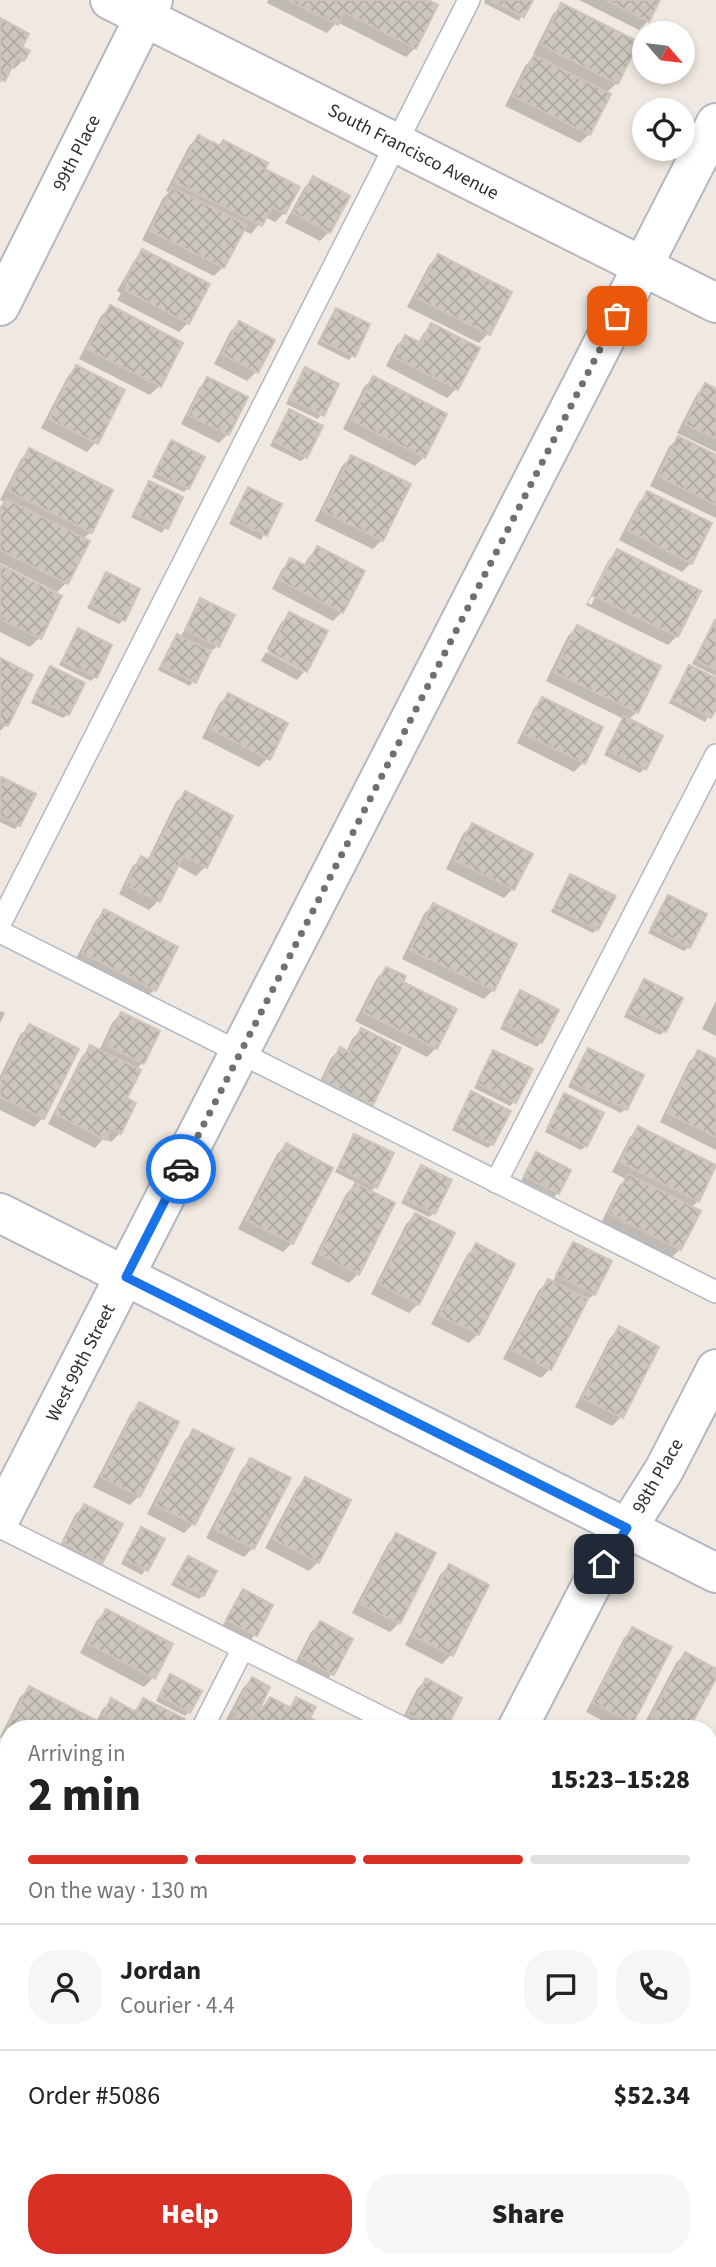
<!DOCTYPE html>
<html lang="en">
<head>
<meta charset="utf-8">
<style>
  :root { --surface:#fff; --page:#f6f6f6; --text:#222; --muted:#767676; --line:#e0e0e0; --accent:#d93025 }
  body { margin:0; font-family:"Source Sans 3",sans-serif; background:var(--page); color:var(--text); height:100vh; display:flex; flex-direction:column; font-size:26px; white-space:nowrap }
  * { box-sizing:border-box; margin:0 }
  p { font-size:23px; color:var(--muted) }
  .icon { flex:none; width:38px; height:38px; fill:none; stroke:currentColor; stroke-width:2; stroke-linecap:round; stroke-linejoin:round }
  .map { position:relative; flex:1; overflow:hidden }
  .details { position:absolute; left:0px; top:1720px; width:718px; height:548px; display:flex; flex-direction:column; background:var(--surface); border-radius:28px 28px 0 0; box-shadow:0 4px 10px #0003 }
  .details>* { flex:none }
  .needle { width:46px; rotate:118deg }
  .controls { position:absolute; left:632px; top:21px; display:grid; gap:14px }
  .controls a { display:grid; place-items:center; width:63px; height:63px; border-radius:50%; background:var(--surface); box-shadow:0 4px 10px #0003; font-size:35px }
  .pin { position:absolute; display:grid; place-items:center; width:60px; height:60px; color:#fff; margin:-30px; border-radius:14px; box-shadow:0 4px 10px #0006 }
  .courier { position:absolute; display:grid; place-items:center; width:70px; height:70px; margin:-35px; border:5px solid #1a73e8; border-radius:50%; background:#fff; color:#222; box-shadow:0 2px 9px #0007 }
  .overview em { font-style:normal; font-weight:800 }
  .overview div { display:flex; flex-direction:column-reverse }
  .overview { display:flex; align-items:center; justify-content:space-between; height:119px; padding:0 28px }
  h1 { font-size:46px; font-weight:800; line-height:52px }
  .bar { display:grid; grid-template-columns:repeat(4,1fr); gap:10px 7px; align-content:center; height:84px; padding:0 28px }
  .bar i { height:9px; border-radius:5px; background:var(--line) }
  .bar .current { background:var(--accent) }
  .bar p { grid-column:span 4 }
  .line { display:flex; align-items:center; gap:18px; padding:0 28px; border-top:2px solid var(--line) }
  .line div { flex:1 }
  .round { display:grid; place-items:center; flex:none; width:74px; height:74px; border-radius:28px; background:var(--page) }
  .cta { display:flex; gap:14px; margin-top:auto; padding:14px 28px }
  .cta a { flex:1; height:80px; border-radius:28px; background:var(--accent); color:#fff; font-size:28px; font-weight:800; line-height:80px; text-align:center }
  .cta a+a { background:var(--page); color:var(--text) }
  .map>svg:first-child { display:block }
  .shadow { fill:#0003; fill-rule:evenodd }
  .building { fill:url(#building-cross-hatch); stroke:#cbc5ba; stroke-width:2 }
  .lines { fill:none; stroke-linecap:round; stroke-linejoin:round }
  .service-casing { stroke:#b4b7c1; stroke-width:24 }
  .minor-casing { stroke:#b4b7c1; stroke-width:42 }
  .tertiary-casing { stroke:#b4b7c1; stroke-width:42 }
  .service { stroke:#fff; stroke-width:21 }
  .minor { stroke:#fff; stroke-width:38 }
  .tertiary { stroke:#fff; stroke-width:38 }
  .done { stroke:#726f6d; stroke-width:7; stroke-dasharray:0 12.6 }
  .route { stroke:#1a73e8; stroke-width:9 }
  .labels { text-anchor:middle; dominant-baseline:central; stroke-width:6; stroke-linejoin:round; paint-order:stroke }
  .street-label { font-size:19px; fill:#2e2e2e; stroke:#fff }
</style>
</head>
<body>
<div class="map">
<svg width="716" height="2267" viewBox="0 0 716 2267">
  <defs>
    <pattern id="building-cross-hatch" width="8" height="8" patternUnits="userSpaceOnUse" patternTransform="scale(1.75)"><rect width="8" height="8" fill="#cbc7bf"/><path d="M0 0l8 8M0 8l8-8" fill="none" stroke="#afaba4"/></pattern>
  </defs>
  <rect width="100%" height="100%" fill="#efe9e1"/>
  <!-- shadow -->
  <g class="shadow">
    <path d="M268 0H424L415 48 406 57 337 22 327 33 267 3Z"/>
    <path d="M485 0H531L519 21 484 3Z"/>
    <path d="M579 0H658L648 21 639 30Z"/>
    <path d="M562 5 617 83 606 93 589 134 580 143 505 106 525 66 536 55 533 54 553 14Z"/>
    <path d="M0 20 20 48 23 60 14 69 10 67 0 83Z"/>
    <path d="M198 137 219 147 223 142 262 170 284 213 275 222 265 217 251 234 242 230 223 267 214 276 142 240 163 198 169 192 166 191 189 146Z"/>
    <path d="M313 179 329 232 320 241 285 223 304 188Z"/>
    <path d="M143 251 188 323 179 332 117 300 121 293 117 291 134 261Z"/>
    <path d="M438 256 510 293 488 334 479 343 407 307 429 265Z"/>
    <path d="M110 307 159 386 150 395 79 359 101 316Z"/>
    <path d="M336 310 353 355 349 360 317 344 332 314Z"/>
    <path d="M239 323 256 372 247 381 214 364 230 332Z"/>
    <path d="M432 325 456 389 447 398 386 366 396 346 405 337 418 343 423 334Z"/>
    <path d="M77 367 96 442 87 452 41 428 68 376Z"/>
    <path d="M305 369 337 385 318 419 286 404Z"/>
    <path d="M373 378 424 457 415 466 343 429 364 387Z"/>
    <path d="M208 379 228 434 219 443 181 424 199 388Z"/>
    <path d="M706 385 716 391V452L677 433 697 394Z"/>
    <path d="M289 411 306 457 301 461 270 446Z"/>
    <path d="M678 438 716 456V518L650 486 669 447Z"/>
    <path d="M171 442 188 488 184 492 152 477Z"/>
    <path d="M30 450 91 532 83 539 66 583 57 592 0 563V507L5 502 0 500 21 459Z"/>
    <path d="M351 457 382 540 373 549 315 521 342 466Z"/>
    <path d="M150 483 181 498 162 533 131 517Z"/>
    <path d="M248 489 280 505 261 540 229 524Z"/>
    <path d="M648 493 691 563 682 572 619 540 639 502Z"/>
    <path d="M317 549 342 612 333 621 272 589 282 569 291 560 303 567 308 558Z"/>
    <path d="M617 551 698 592 677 636 668 645 586 605 608 561ZM610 560H614L591 605 588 603Z"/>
    <path d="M0 567 60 597 39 638 30 647 0 632Z"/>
    <path d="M106 574 123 620 119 624 87 608Z"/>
    <path d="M201 600 217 646 213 650 210 649 190 686 158 670 173 640 177 636 180 638Z"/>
    <path d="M290 614 326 632 305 671V669L267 649 281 623Z"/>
    <path d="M715 622 716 623V676L692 664Z"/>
    <path d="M577 627 637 712 628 720 644 769 640 773 604 755 624 719 546 681 568 636Z"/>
    <path d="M78 631 95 677 91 681 59 665Z"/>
    <path d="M266 652 304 672 297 680 261 661Z"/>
    <path d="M0 660 6 725 0 731Z"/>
    <path d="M689 667 716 680V705L705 722 669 703Z"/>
    <path d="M50 668 68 714 63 718 31 703Z"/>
    <path d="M228 695 268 758 259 767 202 738 219 704Z"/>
    <path d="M543 699 583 763 574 772 517 743 534 708Z"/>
    <path d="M2 779 19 825 15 829 0 822Z"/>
    <path d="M185 793 205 867 196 876 176 865 158 901 149 910 119 894 132 867 141 858 147 861 176 802Z"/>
    <path d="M472 825 513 889 504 898 446 869 463 834Z"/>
    <path d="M570 876 597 929 593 933 551 912Z"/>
    <path d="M668 897 689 947 684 951 648 933Z"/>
    <path d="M433 905 493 990 484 999 402 959 424 914Z"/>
    <path d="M105 911 154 990 145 999 74 962 96 920Z"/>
    <path d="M386 969 400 983 436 1048 427 1057 355 1021 377 978Z"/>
    <path d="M644 981 665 1031 660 1035 624 1017Z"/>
    <path d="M521 992 541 1042 537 1047 500 1029Z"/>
    <path d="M716 1001V1036L702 1029Z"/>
    <path d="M0 1011 5 1013 0 1023Z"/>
    <path d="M121 1014 142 1063 136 1070 124 1099 120 1133 111 1142 104 1138 95 1148 48 1124 82 1056 91 1047 99 1051 112 1023Z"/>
    <path d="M29 1026 43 1118 34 1127 0 1110V1076L20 1035Z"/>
    <path d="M361 1030 399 1049 371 1104 362 1113 316 1090 331 1058 340 1049 346 1053 352 1039Z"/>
    <path d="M588 1050 625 1109 621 1113 568 1087Z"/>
    <path d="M494 1052 514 1102 510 1106 474 1088Z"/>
    <path d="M698 1053 716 1061V1150L660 1122 689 1062Z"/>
    <path d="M472 1093 492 1144 488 1148 452 1130Z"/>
    <path d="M565 1096 586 1146 581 1150 545 1132Z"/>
    <path d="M639 1128 698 1201 691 1208 680 1249 671 1258 601 1223 619 1186 626 1179 612 1172 630 1137Z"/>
    <path d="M355 1136 376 1186 370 1192 358 1274 349 1283 311 1264 346 1194 357 1183 335 1172Z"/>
    <path d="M286 1145 331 1168 292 1243 283 1252 238 1229 277 1154Z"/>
    <path d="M537 1154 558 1193 554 1197 521 1181Z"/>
    <path d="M422 1167 434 1213 429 1217 401 1203Z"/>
    <path d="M415 1215 418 1304 409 1313 371 1294 406 1224Z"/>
    <path d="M573 1244 594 1294 590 1298 587 1297 550 1369 541 1378 503 1359 539 1290 548 1281 552 1283Z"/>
    <path d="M476 1246 478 1334 469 1343 431 1324 467 1255Z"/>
    <path d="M619 1329 621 1417 612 1426 575 1407 610 1338Z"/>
    <path d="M140 1404 139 1496 130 1505 93 1487 131 1413Z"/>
    <path d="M194 1431 193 1524 184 1533 147 1514 185 1440Z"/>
    <path d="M251 1460 253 1548 244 1557 206 1538 242 1469Z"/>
    <path d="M306 1479 318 1562 309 1571 265 1548 297 1488Z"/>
    <path d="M84 1506 100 1563 91 1572 56 1553 75 1515Z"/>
    <path d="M141 1529 162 1540 142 1575 121 1564Z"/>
    <path d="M397 1535 399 1623 390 1632 352 1613 388 1544Z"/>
    <path d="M188 1558 203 1595 199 1599 171 1585Z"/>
    <path d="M449 1566 451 1655 442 1664 405 1645 440 1575Z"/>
    <path d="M243 1591 271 1606 251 1640 223 1625Z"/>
    <path d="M107 1611 153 1678 144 1687 80 1653 97 1620Z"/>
    <path d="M320 1623 351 1639 332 1674 323 1683 293 1667 311 1632Z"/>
    <path d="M633 1629 632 1722 625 1729H619L586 1712 624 1638Z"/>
    <path d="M685 1654 716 1671 687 1729H648L643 1726 676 1663Z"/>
    <path d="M170 1676 189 1712 185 1716 156 1701Z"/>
    <path d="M252 1679 261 1708 270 1699 288 1708 297 1700 308 1719 328 1729H251L246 1726 242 1729H226L230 1722 226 1720 243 1688Z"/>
    <path d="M426 1680 444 1729H412L400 1723 417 1689Z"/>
    <path d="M29 1688 96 1722 102 1710 111 1701 133 1712 144 1700 178 1729H9V1742L0 1737 20 1697Z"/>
    <path d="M0 1751 9 1756V1820L0 1816Z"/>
    <path d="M0 1838 9 1842V1906L0 1902Z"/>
    <path d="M9 1971V1987L2 1984Z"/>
    <path d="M709 2038 716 2041 714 2104 709 2101Z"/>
    <path d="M716 2240V2267H706L703 2266 709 2259Z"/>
    <path d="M401 2259H451L447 2267H416Z"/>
    <path d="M659 2262 669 2267H655Z"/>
  </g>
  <!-- building -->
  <g class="building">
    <path d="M288 0H428L438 5 416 49 344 12 338 25Z"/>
    <path d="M489 0H533L524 17Z"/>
    <path d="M606 0H660L649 22Z"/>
    <path d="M561 3 639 42 618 84 541 45Z"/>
    <path d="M0 18 29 34 22 47 30 51 24 61 17 57 5 81 0 79Z"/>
    <path d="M534 55 611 94 590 135 513 96Z"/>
    <path d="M198 135 220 146 223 140 268 163 265 169 300 187 285 214 272 207 262 226 174 182Z"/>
    <path d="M313 176 350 196 330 233 293 213Z"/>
    <path d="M172 187 247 225 224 268 150 231Z"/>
    <path d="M142 249 210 284 189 324 125 290 128 283 125 282Z"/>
    <path d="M438 254 512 292 490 335 415 297Z"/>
    <path d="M110 305 183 343 161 387 87 349Z"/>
    <path d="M336 308 370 324 355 357 320 340Z"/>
    <path d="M239 321 275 340 258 373 222 354Z"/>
    <path d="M431 323 480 348 458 390 394 357 405 335 421 343Z"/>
    <path d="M76 365 125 390 98 444 49 419Z"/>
    <path d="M305 367 339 384 324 416 289 399Z"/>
    <path d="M373 376 447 414 425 458 351 420Z"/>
    <path d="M207 377 248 397 229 435 188 415Z"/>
    <path d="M705 383 716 389V439L685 424Z"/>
    <path d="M289 409 323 426 307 458 273 441Z"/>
    <path d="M678 436 716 455V505L658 476Z"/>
    <path d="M171 440 205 457 189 489 155 472Z"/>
    <path d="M29 448 113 490 92 533 8 491Z"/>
    <path d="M351 455 411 484 383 541 323 511Z"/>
    <path d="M149 481 183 497 168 529 134 513Z"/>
    <path d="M248 487 282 504 267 536 232 519Z"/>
    <path d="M647 491 712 523 692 564 627 530Z"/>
    <path d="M6 499 90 541 68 584 0 550V509Z"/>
    <path d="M317 546 365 571 343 613 279 580 290 558 307 566Z"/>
    <path d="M617 549 701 591 678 637 593 596Z"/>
    <path d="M0 565 62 596 41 639 0 619Z"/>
    <path d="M106 572 140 589 125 621 90 604Z"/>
    <path d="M200 598 235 615 219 647 185 630Z"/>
    <path d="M289 612 328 631 307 672 269 652Z"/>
    <path d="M715 620 716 621V670L695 660Z"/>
    <path d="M577 625 661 666 638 713 554 672Z"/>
    <path d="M78 628 112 645 97 678 62 661Z"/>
    <path d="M177 634 211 651 196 683 161 666Z"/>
    <path d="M0 658 33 675 8 726 0 722Z"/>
    <path d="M689 665 716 678V709L711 718 672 699Z"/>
    <path d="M50 666 85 683 69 715 34 698Z"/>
    <path d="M228 693 288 723 270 760 210 729Z"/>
    <path d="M542 697 603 727 585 764 524 734Z"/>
    <path d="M624 716 663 736 646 770 607 750Z"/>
    <path d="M1 777 36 794 20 826 0 816Z"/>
    <path d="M185 791 233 816 207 868 183 856 160 902 126 885 141 856 150 860Z"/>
    <path d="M472 823 533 854 514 890 454 860Z"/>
    <path d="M570 874 616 896 598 930 554 908Z"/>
    <path d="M668 895 707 914 690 948 651 928Z"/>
    <path d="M433 903 517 944 494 991 410 950Z"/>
    <path d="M104 909 178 947 156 991 82 953Z"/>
    <path d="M386 967 406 976 403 982 457 1009 437 1049 363 1012Z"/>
    <path d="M644 979 683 998 666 1032 627 1012Z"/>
    <path d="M520 990 559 1010 542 1043 503 1024Z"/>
    <path d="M121 1012 160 1031 144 1064 105 1045Z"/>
    <path d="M29 1024 79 1049 44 1119 0 1097V1082Z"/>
    <path d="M361 1028 401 1048 373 1105 323 1081 340 1047 349 1052Z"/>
    <path d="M90 1045 141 1070 127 1098 136 1103 121 1134 111 1128 106 1140 55 1114Z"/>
    <path d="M588 1048 644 1075 627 1110 571 1082Z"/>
    <path d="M493 1050 533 1069 516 1103 477 1083Z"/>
    <path d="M698 1050 716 1059V1137L667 1113Z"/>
    <path d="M471 1091 511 1111 493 1145 455 1125Z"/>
    <path d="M564 1093 604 1113 587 1147 548 1127Z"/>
    <path d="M638 1126 716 1165 699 1202 620 1162Z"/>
    <path d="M354 1134 394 1153 377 1188 338 1168Z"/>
    <path d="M286 1143 333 1168 293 1244 246 1220Z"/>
    <path d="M536 1152 571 1170 559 1194 524 1176Z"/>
    <path d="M421 1165 452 1180 435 1214 404 1199Z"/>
    <path d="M628 1174 701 1211 681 1250 608 1213Z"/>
    <path d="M355 1183 395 1203 359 1275 319 1254Z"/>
    <path d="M415 1213 455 1233 419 1305 379 1284Z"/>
    <path d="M573 1242 612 1261 595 1295 556 1275Z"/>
    <path d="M476 1243 515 1264 479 1335 439 1315Z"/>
    <path d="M548 1279 588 1299 551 1370 511 1350Z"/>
    <path d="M619 1326 659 1347 623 1418 582 1398Z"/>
    <path d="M139 1402 179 1422 140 1497 101 1477Z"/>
    <path d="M193 1429 234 1449 195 1525 155 1505Z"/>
    <path d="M250 1458 291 1478 254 1549 214 1529Z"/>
    <path d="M305 1477 351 1500 319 1563 273 1539Z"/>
    <path d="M84 1504 123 1524 102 1564 63 1543Z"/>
    <path d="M141 1527 165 1539 148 1571 124 1559Z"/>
    <path d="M396 1533 436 1553 400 1624 360 1604Z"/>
    <path d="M188 1556 217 1571 204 1596 174 1581Z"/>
    <path d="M449 1564 489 1585 453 1656 413 1636Z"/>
    <path d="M243 1589 273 1605 257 1636 226 1620Z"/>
    <path d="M106 1609 173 1644 155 1679 88 1644Z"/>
    <path d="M320 1621 353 1639 334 1675 301 1658Z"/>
    <path d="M632 1627 672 1647 633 1723 593 1703Z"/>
    <path d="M685 1652 716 1669V1678L689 1729H674L651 1717Z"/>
    <path d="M170 1674 202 1691 190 1713 159 1696Z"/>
    <path d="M252 1677 270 1687 261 1706 264 1707 270 1697 291 1708 296 1697 316 1707 310 1718 331 1729H253L259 1719 255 1717 253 1721 250 1719 245 1727 233 1721 238 1713 234 1711Z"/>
    <path d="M426 1678 462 1698 446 1729H438L408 1714Z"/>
    <path d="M29 1686 109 1727 108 1729 7 1728Z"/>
    <path d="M111 1698 136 1712 143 1698 185 1719 180 1729H130L103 1715Z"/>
    <path d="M0 1749 9 1754V1807L0 1802Z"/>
    <path d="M709 1813 716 1816V1859L714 1862 709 1860Z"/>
    <path d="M0 1836 9 1840V1893L0 1888Z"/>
    <path d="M709 2036 716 2040V2091L709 2088Z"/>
    <path d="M0 2210 9 2214V2237L1 2254Z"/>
    <path d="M716 2246V2267H706Z"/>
    <path d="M91 2259H112L127 2267H87Z"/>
    <path d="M348 2259H380L395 2267H344Z"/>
    <path d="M427 2259H453L449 2267H443Z"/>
    <path d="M590 2259H633L629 2267H591L587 2265Z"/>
  </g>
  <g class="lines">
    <!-- service casing -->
    <g class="service-casing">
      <g id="service">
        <path d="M0 924 469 0"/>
        <path d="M0 932 716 1292"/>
        <path d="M496 1182 716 755"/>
        <path d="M0 1527 405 1729"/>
        <path d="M202 1729 243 1648"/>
        <path d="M709 1882 716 1886"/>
        <path d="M709 1971 716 1957"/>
        <path d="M0 2127 9 2109"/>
        <path d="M558 2267 562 2259"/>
      </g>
    </g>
    <!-- minor casing -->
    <g class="minor-casing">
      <g id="minor">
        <path d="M110 0 716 303"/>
        <path d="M0 306 153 0"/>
        <path d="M0 1213 716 1573"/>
        <path d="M517 1729 593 1582 664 1470 716 1369"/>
        <path d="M240 2267 244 2259"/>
      </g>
    </g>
    <!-- tertiary casing -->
    <g class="tertiary-casing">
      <path id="tertiary" d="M0 1519 716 123"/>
    </g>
    <!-- service -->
    <use href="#service" class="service"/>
    <!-- minor -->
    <use href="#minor" class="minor"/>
    <!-- tertiary -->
    <use href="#tertiary" class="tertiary"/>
  </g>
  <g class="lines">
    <!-- done -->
    <path class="done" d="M181 1169 617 316"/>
    <!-- route -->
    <path class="route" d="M181 1169 126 1277 627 1528 604 1564"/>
  </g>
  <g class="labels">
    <!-- street labels -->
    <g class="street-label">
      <text transform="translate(413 152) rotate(27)">South Francisco Avenue</text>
      <text transform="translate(77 153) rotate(-63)">99th Place</text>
      <text transform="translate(81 1363) rotate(-63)">West 99th Street</text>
      <text transform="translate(658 1476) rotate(-60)">98th Place</text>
    </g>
  </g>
</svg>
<div class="controls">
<a><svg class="needle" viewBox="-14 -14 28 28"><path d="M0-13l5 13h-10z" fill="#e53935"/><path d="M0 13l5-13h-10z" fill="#767676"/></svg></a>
<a><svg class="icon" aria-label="locate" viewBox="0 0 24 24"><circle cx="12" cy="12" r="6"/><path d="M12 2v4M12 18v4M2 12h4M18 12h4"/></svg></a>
</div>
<div class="pin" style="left:617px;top:316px;background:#ea580c"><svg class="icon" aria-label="bag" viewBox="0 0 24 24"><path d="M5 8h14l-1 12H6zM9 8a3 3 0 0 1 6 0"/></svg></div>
<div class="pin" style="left:604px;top:1564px;background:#1f2937"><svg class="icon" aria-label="home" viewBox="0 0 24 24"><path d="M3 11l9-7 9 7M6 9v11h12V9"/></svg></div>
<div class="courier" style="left:181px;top:1169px"><svg class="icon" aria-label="car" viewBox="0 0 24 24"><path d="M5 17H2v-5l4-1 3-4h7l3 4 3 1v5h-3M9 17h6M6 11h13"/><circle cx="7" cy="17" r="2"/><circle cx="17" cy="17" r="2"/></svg></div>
<section class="details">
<div class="overview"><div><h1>2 min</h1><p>Arriving in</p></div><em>15:23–15:28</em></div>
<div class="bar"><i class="current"></i><i class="current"></i><i class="current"></i><i></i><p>On the way · 130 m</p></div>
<div class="line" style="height:126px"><a class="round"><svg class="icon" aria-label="person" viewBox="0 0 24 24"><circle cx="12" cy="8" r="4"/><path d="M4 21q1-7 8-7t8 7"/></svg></a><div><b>Jordan</b><p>Courier · 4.4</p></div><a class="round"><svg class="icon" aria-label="chat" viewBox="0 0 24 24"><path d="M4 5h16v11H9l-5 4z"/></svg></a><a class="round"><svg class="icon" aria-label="phone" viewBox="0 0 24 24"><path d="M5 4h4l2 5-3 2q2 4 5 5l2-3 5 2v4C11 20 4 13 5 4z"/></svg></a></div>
<div class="line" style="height:91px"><div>Order #5086</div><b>$52.34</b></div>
<div class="cta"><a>Help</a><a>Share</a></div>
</section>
</div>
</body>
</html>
